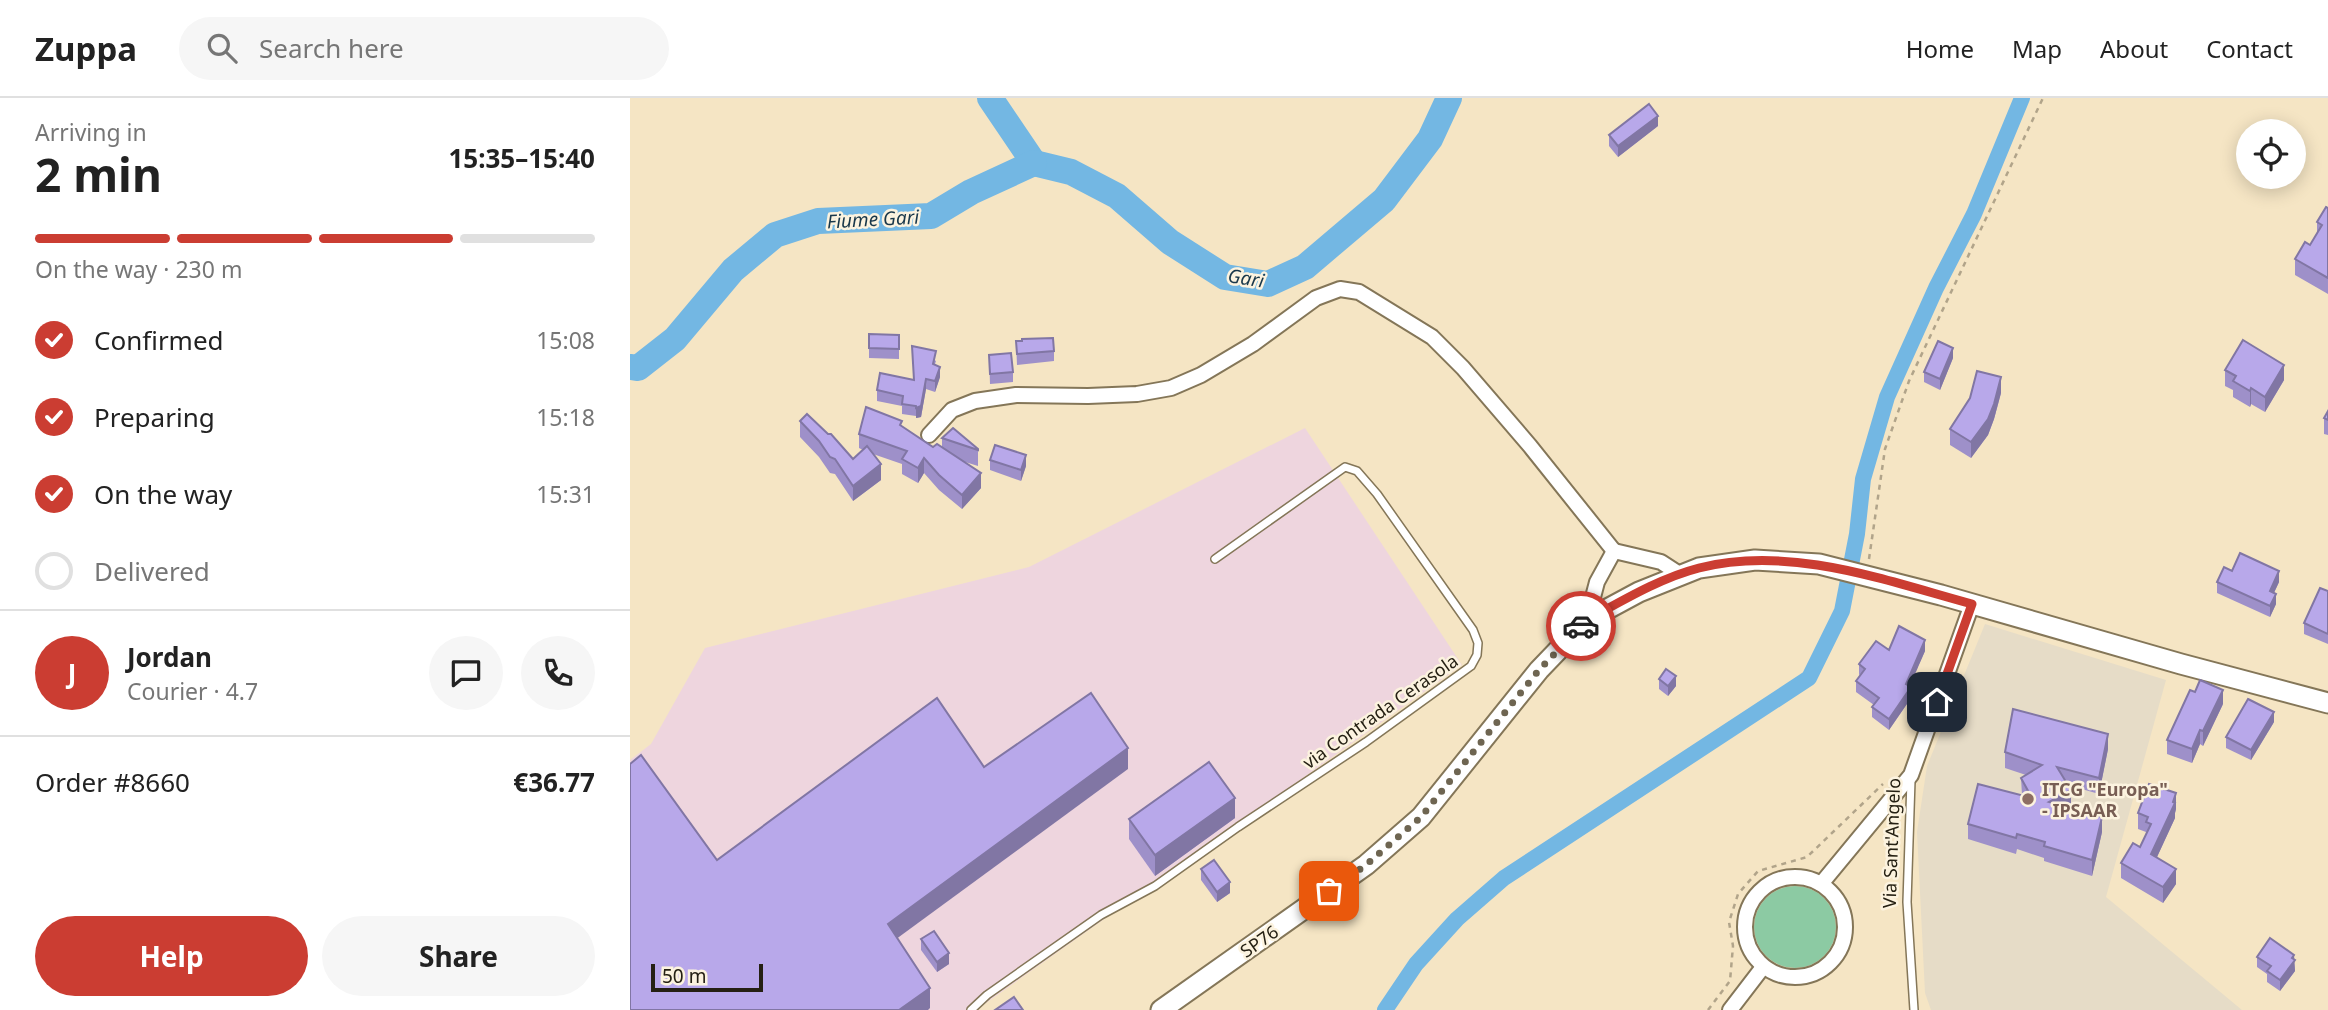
<!DOCTYPE html>
<html lang="en">
<head>
<meta charset="utf-8">
<style>
  :root { --surface:#fff; --page:#f6f6f6; --text:#222; --muted:#767676; --line:#e0e0e0; --accent:#cb3d32 }
  body { margin:0; font-family:"Noto Sans",sans-serif; background:var(--page); color:var(--text); height:100vh; display:flex; flex-direction:column; font-size:26px; white-space:nowrap }
  * { box-sizing:border-box; margin:0 }
  p { font-size:23px; color:var(--muted) }
  .icon { flex:none; width:38px; height:38px; fill:none; stroke:currentColor; stroke-width:2; stroke-linecap:round; stroke-linejoin:round }
  .map { position:relative; flex:1; overflow:hidden }
  .details { display:flex; flex-direction:column; background:var(--surface); width:630px }
  .details>* { flex:none }
  .tools { position:absolute; left:1606px; top:21px; display:grid; gap:14px }
  .tools a { display:grid; place-items:center; width:70px; height:70px; border-radius:50%; background:var(--surface); box-shadow:0 4px 18px #0003; font-size:35px }
  .scale { position:absolute; left:21px; bottom:18px; width:112px; box-sizing:border-box; padding-left:7px; border:4px solid #252013; border-top:0; font-size:19px; line-height:24px; white-space:nowrap; color:#252013; -webkit-text-stroke:5px #fcf3df; paint-order:stroke }
  .pin { position:absolute; display:grid; place-items:center; width:60px; height:60px; color:#fff; margin:-30px; border-radius:14px; box-shadow:0 4px 10px #0006 }
  .courier { position:absolute; display:grid; place-items:center; width:70px; height:70px; margin:-35px; border:5px solid #cb3d32; border-radius:50%; background:#fff; color:#222; box-shadow:0 2px 9px #0007 }
  .head em { font-style:normal; font-weight:700 }
  .head div { display:flex; flex-direction:column-reverse }
  .head { display:flex; align-items:center; justify-content:space-between; height:119px; padding:0 35px }
  h1 { font-size:46px; font-weight:700; line-height:52px }
  .bar { display:grid; grid-template-columns:repeat(4,1fr); gap:10px 7px; align-content:center; height:84px; padding:0 35px }
  .bar i { height:9px; border-radius:5px; background:var(--line) }
  .bar .on { background:var(--accent) }
  .bar p { grid-column:span 4 }
  .line { display:flex; align-items:center; gap:18px; padding:0 35px; border-top:2px solid var(--line) }
  .line div { flex:1 }
  .round { display:grid; place-items:center; flex:none; width:74px; height:74px; border-radius:37px; background:var(--page) }
  ol { padding:0 35px; list-style:none }
  li { display:flex; align-items:center; gap:21px; height:77px }
  li p { margin-inline-start:auto }
  li .icon { padding:7px; border-radius:50%; background:var(--accent); color:#fff; stroke-width:4 }
  li:last-child { color:var(--muted) }
  li i { width:38px; height:38px; border:4px solid var(--line); border-radius:50% }
  .cta { display:flex; gap:14px; margin-top:auto; padding:14px 35px }
  .cta a { flex:1; height:80px; border-radius:42px; background:var(--accent); color:#fff; font-size:28px; font-weight:700; line-height:80px; text-align:center }
  .cta a+a { background:var(--page); color:var(--text) }
  header { display:flex; align-items:center; gap:42px; box-sizing:border-box; height:98px; padding:0 35px; background:var(--surface); border-bottom:2px solid var(--line) }
  header strong { font-size:33px }
  nav { display:flex; gap:38px; margin-inline-start:auto; font-size:24px }
  .search { width:490px; height:63px; background:var(--page); display:flex; align-items:center; gap:18px; box-sizing:border-box; padding:0 24px; border-radius:38px; color:var(--muted); font-size:26px }
  main { display:flex; flex:1; min-height:0 }
  .map>svg:first-child { display:block }
  .industrial { fill:#eed5de }
  .education { fill:#e6dcc7 }
  .green { fill:#8ccaa3 }
  .lines { fill:none; stroke-linecap:round; stroke-linejoin:round }
  .canal { stroke:#73b7e3; stroke-width:16 }
  .river { stroke:#73b7e3; stroke-width:26 }
  .lane-casing { stroke:#847658; stroke-width:10 }
  .street-casing { stroke:#847658; stroke-width:18 }
  .secondary-casing { stroke:#847658; stroke-width:23 }
  .path { stroke:#b1a48a; stroke-width:2.5; stroke-dasharray:5 5; stroke-linecap:butt }
  .lane { stroke:#fff; stroke-width:7 }
  .street { stroke:#fff; stroke-width:14 }
  .secondary { stroke:#fff; stroke-width:19 }
  .wall { fill:#9e90c9 }
  .shaded-wall { fill:#8176a4 }
  .building { fill:#b8a8ea; stroke:#8176a4; stroke-width:2 }
  .done { stroke:#6e6551; stroke-width:7; stroke-dasharray:0 12.6 }
  .route { stroke:#cb3d32; stroke-width:9 }
  .education-dot { fill:#8d6e63; stroke:#fcf3df; stroke-width:2.5 }
  .labels { text-anchor:middle; dominant-baseline:central; stroke-width:5; stroke-linejoin:round; paint-order:stroke }
  .street-label { font-size:18px; fill:#252013; stroke:#fcf3df }
  .education-label { font-size:18px; font-weight:bold; fill:#785e54; stroke:#fcf3df; text-anchor:start }
  .water-label { font-size:19px; font-style:italic; fill:#18374a; stroke:#fcf3df }
</style>
</head>
<body>
<header>
<strong>Zuppa</strong>
<div class="search"><svg class="icon" aria-label="search" viewBox="0 0 24 24"><circle cx="10" cy="10" r="6"/><path d="M15 15l6 6"/></svg>Search here</div>
<nav><a>Home</a><a>Map</a><a>About</a><a>Contact</a></nav>
</header>
<main>
<section class="details">
<div class="head"><div><h1>2 min</h1><p>Arriving in</p></div><em>15:35–15:40</em></div>
<div class="bar"><i class="on"></i><i class="on"></i><i class="on"></i><i></i><p>On the way · 230 m</p></div>
<ol>
<li><svg class="icon" aria-label="check" viewBox="0 0 24 24"><path d="M5 12l5 5 9-10"/></svg>Confirmed<p>15:08</p></li>
<li><svg class="icon" aria-label="check" viewBox="0 0 24 24"><path d="M5 12l5 5 9-10"/></svg>Preparing<p>15:18</p></li>
<li><svg class="icon" aria-label="check" viewBox="0 0 24 24"><path d="M5 12l5 5 9-10"/></svg>On the way<p>15:31</p></li>
<li><i></i>Delivered</li>
</ol>
<div class="line" style="height:126px"><b class="round" style="background:var(--accent);color:#fff">J</b><div><b>Jordan</b><p>Courier · 4.7</p></div><a class="round"><svg class="icon" aria-label="chat" viewBox="0 0 24 24"><path d="M4 5h16v11H9l-5 4z"/></svg></a><a class="round"><svg class="icon" aria-label="phone" viewBox="0 0 24 24"><path d="M5 4h4l2 5-3 2q2 4 5 5l2-3 5 2v4C11 20 4 13 5 4z"/></svg></a></div>
<div class="line" style="height:91px"><div>Order #8660</div><b>€36.77</b></div>
<div class="cta"><a>Help</a><a>Share</a></div>
</section>
<div class="map">
<svg width="1698" height="912" viewBox="0 0 1698 912">
  <rect width="100%" height="100%" fill="#f5e5c4"/>
  <!-- industrial -->
  <path class="industrial" d="M675 330 832 567 346 912H0V662L21 646 75 550 399 469Z"/>
  <!-- education -->
  <path class="education" d="M1355 526 1536 582 1476 799 1612 912H1301L1295 895 1287 734 1297 668Z"/>
  <!-- green -->
  <circle class="green" cx="1165" cy="829" r="41"/>
  <g class="lines">
    <!-- canal -->
    <path class="canal" d="M755 912 786 866 827 821 874 780 1179 580 1212 513 1227 436 1233 381 1257 299 1306 190 1344 116 1392 0"/>
    <!-- river -->
    <g class="river">
      <path d="M360 0 404 65"/>
      <path d="M404 65 441 74 487 98 540 144 595 179 638 186 675 169 754 102 800 41 819 0"/>
      <path d="M0 269 8 270 45 241 103 172 145 137 188 123 301 118 341 94 404 65"/>
    </g>
    <!-- lane casing -->
    <g class="lane-casing">
      <g id="lane">
        <path d="M1281 682 1277 804 1284 912"/>
        <path d="M341 912 357 897 471 817 525 788 608 729 736 644 841 568 847 557 848 545 843 532 747 396 727 373 715 369 585 461"/>
      </g>
    </g>
    <!-- street casing -->
    <g class="street-casing">
      <g id="street">
        <path d="M299 337 322 312 345 303 386 297 458 298 507 296 541 290 571 277 623 246 686 200 710 191 729 194 802 239 833 270 900 348 984 453"/>
        <path d="M957 522 967 484 984 453 1031 464 1051 477"/>
        <circle cx="1165" cy="829" r="50"/>
        <path d="M1191 786 1281 677 1342 506"/>
        <path d="M1100 912 1133 869"/>
      </g>
    </g>
    <!-- secondary casing -->
    <g class="secondary-casing">
      <path id="secondary" d="M531 912 736 767 791 719 909 572 957 522 1009 494 1069 470 1125 462 1189 466 1311 497 1551 566 1698 605"/>
    </g>
    <!-- path -->
    <g class="path">
      <path d="M1239 461 1255 351 1279 283 1413 0"/>
      <path d="M1078 912 1100 883 1103 848 1099 824 1108 796 1128 773 1177 759 1253 686"/>
    </g>
    <!-- lane -->
    <use href="#lane" class="lane"/>
    <!-- street -->
    <use href="#street" class="street"/>
    <!-- secondary -->
    <use href="#secondary" class="secondary"/>
  </g>
  <!-- wall -->
  <g class="wall">
    <path d="M1028 28 988 59 979 48V37Z"/>
    <path d="M1698 110V196L1665 177V161L1680 147 1687 135V124Z"/>
    <path d="M239 236 269 237V261L239 260Z"/>
    <path d="M386 243 424 253V263L387 267Z"/>
    <path d="M282 248 306 263 305 266 310 279 305 294 296 291 291 319 286 320V318L272 316V308L247 303V292L284 282Z"/>
    <path d="M359 257 383 274V284L360 286Z"/>
    <path d="M1323 260 1310 292 1294 284V274Z"/>
    <path d="M1595 272 1654 282 1635 314 1621 306 1620 309 1603 299V292L1595 288Z"/>
    <path d="M1371 295 1364 321 1358 337 1341 360 1320 347V331Z"/>
    <path d="M1698 313V337L1694 336V320Z"/>
    <path d="M170 323 223 361 233 352 229 350V336L272 328 303 349 312 350V340L348 351V368L332 363 351 390 332 411 309 392 294 375 288 385 272 376V366L243 356 251 382 223 403 205 376 200 375 189 359 170 339Z"/>
    <path d="M360 362 396 368 391 383 360 372Z"/>
    <path d="M1602 473 1649 484 1644 495 1646 506 1640 519 1587 495V484Z"/>
    <path d="M1698 493V546L1674 536V525Z"/>
    <path d="M1259 552 1295 553 1279 588 1281 600 1259 632 1242 619V609L1244 607 1226 594V583L1230 578 1229 576V566Z"/>
    <path d="M1029 581 1046 588 1038 598 1029 591Z"/>
    <path d="M1593 606 1573 648 1570 646 1562 665 1537 656V642Z"/>
    <path d="M1644 624 1621 662 1596 650V639Z"/>
    <path d="M1478 651 1469 696 1438 687 1441 708 1438 709 1472 734 1462 778 1414 763V760L1387 751 1386 756 1338 741V726L1392 697 1391 680 1396 677 1375 670V654Z"/>
    <path d="M1546 711 1545 715V720L1527 759 1546 786 1533 805 1491 780V765L1510 749 1516 737V734L1508 731V715Z"/>
    <path d="M605 720 525 778 499 741V721Z"/>
    <path d="M571 771 600 795 587 804 571 782Z"/>
    <path d="M291 841 319 866 307 874 291 852Z"/>
    <path d="M1627 859 1664 862 1665 873 1650 893 1637 884V876L1627 869Z"/>
  </g>
  <!-- shaded-wall -->
  <g class="shaded-wall">
    <path d="M1028 18V28L988 59V48Z"/>
    <path d="M1323 250V260L1310 292V281Z"/>
    <path d="M1654 267V282L1635 314V299Z"/>
    <path d="M310 269V279L305 294V283Z"/>
    <path d="M1371 279V295L1364 321 1358 337 1341 360V344Z"/>
    <path d="M296 281V291L291 319 286 320V310Z"/>
    <path d="M1621 290V306L1620 309V293Z"/>
    <path d="M396 357V368L391 383V372Z"/>
    <path d="M294 360V375L288 385V370Z"/>
    <path d="M251 366V382L223 403V388Z"/>
    <path d="M351 375V390L332 411V397Z"/>
    <path d="M1649 473V484L1640 503V493Z"/>
    <path d="M1646 496V506L1640 519V508Z"/>
    <path d="M1295 542V553L1276 597V586Z"/>
    <path d="M1046 578V588L1038 598V588Z"/>
    <path d="M1281 589V600L1259 632V621Z"/>
    <path d="M1593 592V606L1573 648V633Z"/>
    <path d="M1644 614V624L1621 662V652Z"/>
    <path d="M1570 632V646L1562 665V651Z"/>
    <path d="M1478 636V651L1469 696V680Z"/>
    <path d="M498 650V671L258 847V826Z"/>
    <path d="M1441 692V708L1419 719V704Z"/>
    <path d="M1546 695V711L1545 715V720L1521 772V756Z"/>
    <path d="M605 700V720L525 778V757Z"/>
    <path d="M1472 719V734L1462 778V762Z"/>
    <path d="M1546 771V786L1533 805V789Z"/>
    <path d="M600 784V795L587 804V794Z"/>
    <path d="M319 855V866L307 874V864Z"/>
    <path d="M1664 857 1665 873 1650 893V882Z"/>
    <path d="M300 890V910L298 912H269Z"/>
  </g>
  <!-- building -->
  <g class="building">
    <path d="M1019 6 1028 18 988 48 979 37Z"/>
    <path d="M1696 109 1698 110V180L1665 161 1675 144 1680 147 1692 127 1687 124Z"/>
    <path d="M239 236 269 237V251L239 250Z"/>
    <path d="M423 240 424 253 387 256 386 243H392V241Z"/>
    <path d="M1613 242 1654 267 1635 299 1621 290 1620 293 1603 283 1606 278 1595 272Z"/>
    <path d="M1308 243 1323 250 1310 281 1294 274Z"/>
    <path d="M282 248 306 253 303 266 310 269 305 283 296 281 291 308 286 310V308L272 306 273 298 247 292 250 275 284 282Z"/>
    <path d="M381 255 383 274 360 276 359 257Z"/>
    <path d="M1347 273 1371 279 1364 306 1358 321 1341 344 1320 331 1340 300Z"/>
    <path d="M236 309 272 323 270 327 303 349 307 346 351 375 332 397 309 377 294 360 288 370 272 361 277 353 229 336Z"/>
    <path d="M1698 313V322L1694 320Z"/>
    <path d="M177 316 198 336H201L223 361 237 348 251 366 223 388 205 361 200 359 189 343 170 323Z"/>
    <path d="M323 330 348 351V352L312 340Z"/>
    <path d="M365 347 396 357 391 372 360 362Z"/>
    <path d="M1610 455 1649 473 1640 493 1646 496 1640 508 1587 484 1594 469 1602 473Z"/>
    <path d="M1690 490 1698 493V536L1674 525Z"/>
    <path d="M1269 528 1295 542 1276 586 1281 589 1259 621 1242 609 1249 600 1226 583 1235 571 1229 566 1246 543 1259 552Z"/>
    <path d="M1036 571 1046 578 1038 588 1029 581Z"/>
    <path d="M1570 582 1593 592 1573 633 1570 632 1562 651 1537 642 1560 592 1565 594Z"/>
    <path d="M461 595 498 650 258 826 300 890 269 912H0V666L11 657 87 762 307 600 354 669Z"/>
    <path d="M1618 601 1644 614 1621 652 1596 639Z"/>
    <path d="M1383 611 1478 636 1469 680 1427 669 1441 692 1419 704 1472 719 1462 762 1414 748 1415 744 1387 736 1386 740 1338 726 1348 686 1402 700 1391 680 1412 667 1375 654Z"/>
    <path d="M579 664 605 700 525 757 499 721Z"/>
    <path d="M1519 686 1546 695 1543 704 1545 705 1521 756 1546 771 1533 789 1491 765 1503 745 1510 749 1521 726 1516 724 1518 719 1508 715Z"/>
    <path d="M584 762 600 784 587 794 571 771Z"/>
    <path d="M304 833 319 855 307 864 291 841Z"/>
    <path d="M1640 840 1664 857 1662 860 1665 862 1650 882 1637 873 1641 868 1627 859Z"/>
    <path d="M384 899 393 912H365Z"/>
  </g>
  <g class="lines">
    <!-- done -->
    <path class="done" d="M699 793 736 767 791 719 909 572 951 528"/>
    <!-- route -->
    <path class="route" d="M951 528 957 522C992 503 1030 480 1069 470 1160 447 1254 482 1342 506L1307 604"/>
  </g>
  <!-- markers -->
  <circle class="education-dot" cx="1398" cy="701" r="7"/>
  <g class="labels">
    <!-- street labels -->
    <g class="street-label">
      <text transform="translate(750 613) rotate(-35)">via Contrada Cerasola</text>
      <text transform="translate(1261 745) rotate(-88)">Via Sant'Angelo</text>
      <text transform="translate(629 843) rotate(-35)">SP76</text>
    </g>
    <!-- education labels -->
    <g class="education-label">
      <text x="1412" y="691">ITCG "Europa"<tspan x="1412" dy="21">- IPSAAR</tspan></text>
    </g>
    <!-- water labels -->
    <g class="water-label">
      <text transform="translate(243 121) rotate(-3)">Fiume Gari</text>
      <text transform="translate(616 180) rotate(9)">Gari</text>
    </g>
  </g>
</svg>
<div class="tools">
<a><svg class="icon" aria-label="locate" viewBox="0 0 24 24"><circle cx="12" cy="12" r="6"/><path d="M12 2v4M12 18v4M2 12h4M18 12h4"/></svg></a>
</div>
<div class="scale">50 m</div>
<div class="pin" style="left:699px;top:793px;background:#ea580c"><svg class="icon" aria-label="bag" viewBox="0 0 24 24"><path d="M5 8h14l-1 12H6zM9 8a3 3 0 0 1 6 0"/></svg></div>
<div class="pin" style="left:1307px;top:604px;background:#1f2937"><svg class="icon" aria-label="home" viewBox="0 0 24 24"><path d="M3 11l9-7 9 7M6 9v11h12V9"/></svg></div>
<div class="courier" style="left:951px;top:528px"><svg class="icon" aria-label="car" viewBox="0 0 24 24"><path d="M5 17H2v-5l4-1 3-4h7l3 4 3 1v5h-3M9 17h6M6 11h13"/><circle cx="7" cy="17" r="2"/><circle cx="17" cy="17" r="2"/></svg></div>
</div>
</main>
</body>
</html>
